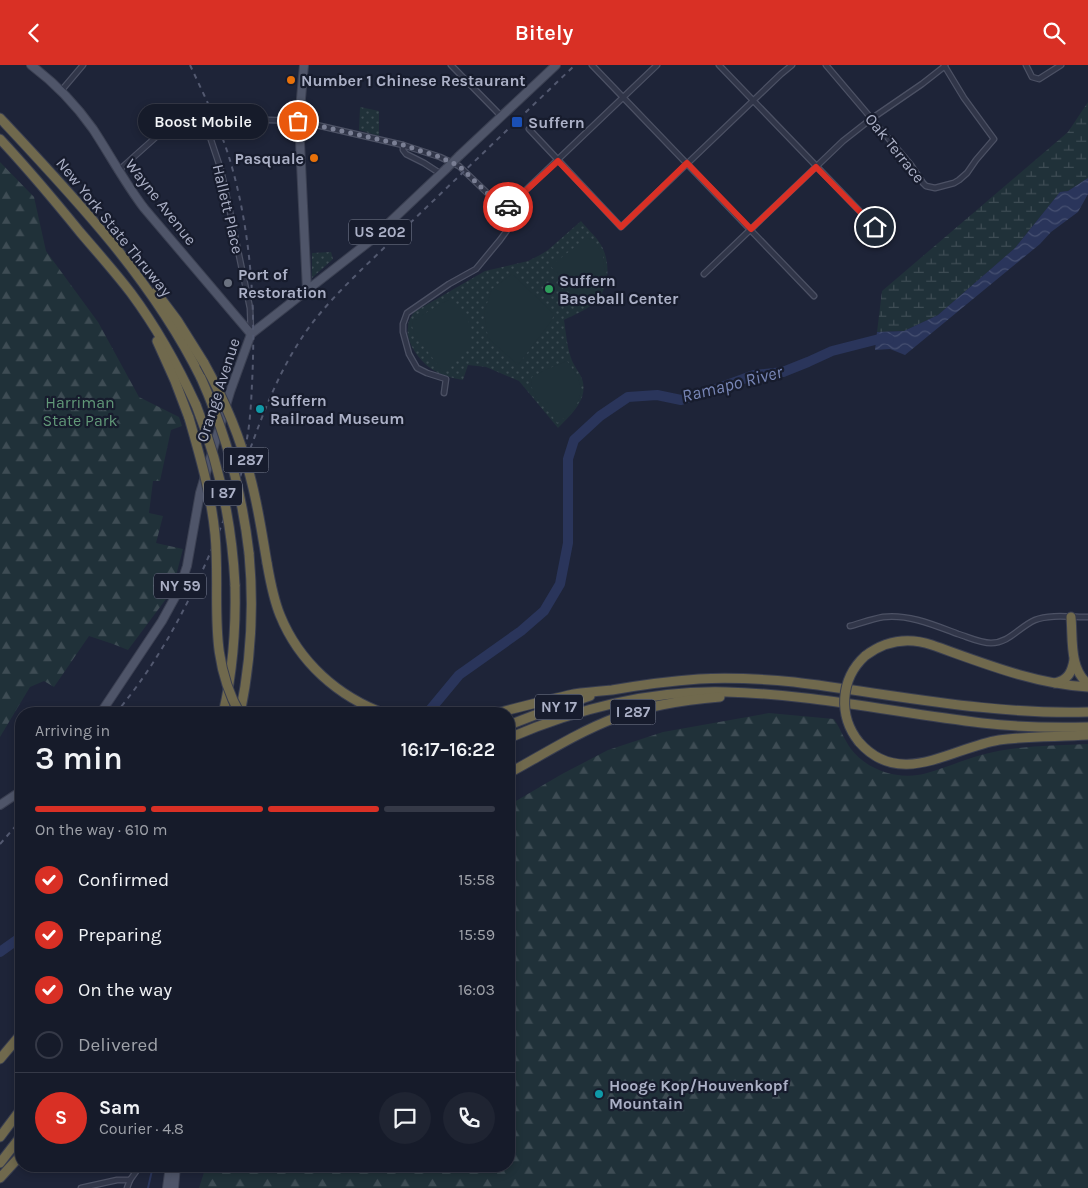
<!DOCTYPE html>
<html lang="en">
<head>
<meta charset="utf-8">
<style>
  :root { --surface:#161b2a; --page:#1f2432; --text:#f1f3f6; --muted:#9ea1a8; --line:#353947; --accent:#d93025 }
  body { margin:0; font-family:Karla,sans-serif; background:var(--page); color:var(--text); height:100vh; display:flex; flex-direction:column; font-size:19px; white-space:nowrap }
  * { box-sizing:border-box; margin:0 }
  p { font-size:16px; color:var(--muted) }
  .icon { flex:none; width:28px; height:28px; fill:none; stroke:currentColor; stroke-width:2; stroke-linecap:round; stroke-linejoin:round }
  .map { position:relative; flex:1; overflow:hidden }
  .panel { position:absolute; left:15px; top:642px; width:500px; height:465px; display:flex; flex-direction:column; background:var(--surface); border-radius:20px; box-shadow:0 2px 8px #0003,0 0 0 1px var(--line) }
  .panel>* { flex:none }
  .pin { position:absolute; display:grid; place-items:center; width:42px; height:42px; color:#fff; margin:-21px; border:2px solid #fff; border-radius:50%; box-shadow:0 1px 5px #0007 }
  .courier { position:absolute; display:grid; place-items:center; width:50px; height:50px; margin:-25px; border:4px solid #d93025; border-radius:50%; background:#fff; color:#222; box-shadow:0 1px 6px #0007 }
  .bubble { position:absolute; height:35px; border-radius:18px; background:var(--surface); box-shadow:0 2px 8px #0003,0 0 0 1px var(--line); font-size:16px; font-weight:600; line-height:35px; text-align:center }
  .overview em { font-style:normal; font-weight:600 }
  .overview div { display:flex; flex-direction:column-reverse }
  .overview { display:flex; align-items:center; justify-content:space-between; height:85px; padding:0 20px }
  h1 { font-size:32px; font-weight:600; line-height:38px }
  .bar { display:grid; grid-template-columns:repeat(4,1fr); gap:8px 5px; align-content:center; height:60px; padding:0 20px }
  .bar i { height:6px; border-radius:4px; background:var(--line) }
  .bar .current { background:var(--accent) }
  .bar p { grid-column:span 4 }
  .line { display:flex; align-items:center; gap:12px; padding:0 20px; border-top:1px solid var(--line) }
  .line div { flex:1 }
  .round { display:grid; place-items:center; flex:none; width:52px; height:52px; border-radius:26px; background:var(--page) }
  ol { padding:0 20px; list-style:none }
  li { display:flex; align-items:center; gap:15px; height:55px }
  li p { margin-inline-start:auto }
  li .icon { padding:5px; border-radius:50%; background:var(--accent); color:#fff; stroke-width:4 }
  li:last-child { color:var(--muted) }
  li i { width:28px; height:28px; border:2px solid var(--line); border-radius:50% }
  header { display:flex; justify-content:space-between; align-items:center; height:65px; padding:0 20px; background:var(--accent); color:#fff; font-size:22px; font-weight:600 }
  .map>svg:first-child { display:block }
  .grass { fill:url(#grass-dots) }
  .forest { fill:url(#forest-firs) }
  .wetland { fill:url(#wetland-marsh) }
  .pitch { fill:#203139 }
  .water { fill:url(#water-waves) }
  .lines { fill:none; stroke-linecap:round; stroke-linejoin:round }
  .stream { stroke:#2a355b; stroke-width:2 }
  .river { stroke:#2a355b; stroke-width:10 }
  .street-casing { stroke:#4c5164; stroke-width:7 }
  .primary-casing { stroke:#3b4052; stroke-width:10 }
  .highway-casing { stroke:#393e50; stroke-width:11 }
  .street { stroke:#313649; stroke-width:4.5 }
  .primary { stroke:#4f5569; stroke-width:8 }
  .highway { stroke:#70694d; stroke-width:9 }
  .rail { stroke:#535970; stroke-width:2; stroke-dasharray:5 5; stroke-linecap:butt }
  .primary-bridge-casing { stroke:#3b4052; stroke-width:10; stroke-linecap:butt }
  .highway-bridge-casing { stroke:#393e50; stroke-width:11; stroke-linecap:butt }
  .primary-bridge { stroke:#4f5569; stroke-width:8 }
  .highway-bridge { stroke:#70694d; stroke-width:9 }
  .done { stroke:#7a7f94; stroke-width:5; stroke-dasharray:0 9 }
  .route { stroke:#d93025; stroke-width:6 }
  .food-dot { fill:#e8710a; stroke:#171c2d; stroke-width:2 }
  .transit-dot { fill:#1a4fb4; stroke:#171c2d; stroke-width:2 }
  .worship-dot { fill:#6b7280; stroke:#171c2d; stroke-width:2 }
  .leisure-dot { fill:#2e9e5b; stroke:#171c2d; stroke-width:2 }
  .culture-dot { fill:#0f9aa8; stroke:#171c2d; stroke-width:2 }
  .labels { text-anchor:middle; dominant-baseline:central; stroke-width:4.5; stroke-linejoin:round; paint-order:stroke }
  .shield { fill:#171c2d; stroke:#7f8498; stroke-width:1 }
  .shield-label { font-size:15px; font-weight:bold; fill:#abb0c6 }
  .poi-label { font-size:16px; font-weight:bold; fill:#abb0c6; stroke:#171c2d; text-anchor:start }
  .street-label { font-size:16px; fill:#abb0c6; stroke:#171c2d }
  .park-label { font-size:16px; fill:#619878; stroke:#171c2d }
  .water-label { font-size:18px; font-style:italic; fill:#7886b6; stroke:#171c2d }
</style>
</head>
<body>
<header><svg class="icon" aria-label="back" viewBox="0 0 24 24"><path d="M15 5l-7 7 7 7"/></svg>Bitely<svg class="icon" aria-label="search" viewBox="0 0 24 24"><circle cx="10" cy="10" r="6"/><path d="M15 15l6 6"/></svg></header>
<div class="map">
<svg width="1088" height="1123" viewBox="0 0 1088 1123">
  <defs>
    <pattern id="grass-dots" width="8" height="8" patternUnits="userSpaceOnUse" patternTransform="scale(1.25)"><rect width="8" height="8" fill="#203139"/><path d="M2 2h.1M6 6h.1" fill="none" stroke="#3e4c54" stroke-width="1.8" stroke-linecap="round"/></pattern>
    <pattern id="forest-firs" width="22" height="20" patternUnits="userSpaceOnUse" patternTransform="scale(1.25)"><rect width="22" height="20" fill="#203139"/><path d="M5 1l3.5 6h-7zM16 11l3.5 6h-7z" fill="#3e4c54"/></pattern>
    <pattern id="wetland-marsh" width="20" height="14" patternUnits="userSpaceOnUse" patternTransform="scale(1.25)"><rect width="20" height="14" fill="#203139"/><path d="M1 5h8M5 5V1M11 12h8M15 12V8" fill="none" stroke="#3e4c54"/></pattern>
    <pattern id="water-waves" width="16" height="10" patternUnits="userSpaceOnUse" patternTransform="scale(1.25)"><rect width="16" height="10" fill="#2a355b"/><path d="M0 5q4-4 8 0t8 0" fill="none" stroke="#465071"/></pattern>
  </defs>
  <rect width="100%" height="100%" fill="#1e2438"/>
  <!-- grass -->
  <g class="grass">
    <path d="M360 42 379 46V71L359 65Z"/>
    <path d="M581 156C587 164 596 171 601 180 611 197 610 224 594 238 586 245 574 250 564 255 566 268 567 281 571 293 573 300 579 306 582 314 589 334 571 350 558 363L519 316 486 302 468 300 463 315C453 313 442 311 433 305 420 297 405 277 408 262 408 256 411 252 414 247L485 206 528 196 540 190 548 185Z"/>
    <path d="M331 187 333 194 312 213V188Z"/>
  </g>
  <!-- forest -->
  <g class="forest">
    <path d="M0 97 34 132 46 186 98 257 139 332 179 352 182 361 171 365 160 416H153L149 448 163 451 156 478 183 484 172 526 128 585 113 579 89 571 54 622 44 616 30 622 0 672Z"/>
    <path d="M769 648 834 654C840 663 844 674 851 684 868 706 900 716 927 708 945 703 963 695 981 690 1016 680 1053 681 1088 679V1123H199L206 1101H509V740L562 709 608 685 663 667Z"/>
  </g>
  <!-- wetland -->
  <path class="wetland" d="M1088 37V113L1068 126 1060 127 1015 183 938 250 904 266 877 267 882 226 1068 67Z"/>
  <!-- pitch -->
  <g class="pitch">
    <path d="M586 173 593 175 603 190 605 214 596 231 586 241 554 206 551 201Z"/>
    <path d="M512 209 554 249 552 255 518 300 488 273 484 247 492 224Z"/>
    <path d="M450 234 471 260V281L443 307 414 268 412 261 413 256 432 244Z"/>
    <path d="M567 296C578 311 586 323 576 341 573 347 563 353 558 358L536 332 531 321 532 312 545 305Z"/>
  </g>
  <!-- water -->
  <path class="water" d="M1088 113V129L1078 147 1051 167 1040 179 905 290 890 284 875 285 877 267 904 266 938 250 1015 183 1060 127 1068 126Z"/>
  <g class="lines">
    <!-- stream -->
    <path class="stream" d="M148 1123 153 1101"/>
    <!-- river -->
    <g class="river">
      <path d="M425 649 430 645 459 610 521 566 544 546 560 519 568 478V394L574 375 600 351 628 332 657 330 681 335 716 324 754 310 783 307 808 297 832 286 883 273 889 274"/>
      <path d="M0 887 21 872"/>
    </g>
    <!-- street casing -->
    <g class="street-casing">
      <g id="street">
        <path d="M451 0 501 51"/>
        <path d="M592 0 814 231"/>
        <path d="M719 0 875 162"/>
        <path d="M826 0 911 100 923 118 926 121 935 123 954 118 959 115 967 108 976 95 994 74 964 33 944 0"/>
        <path d="M1026 0 1032 12 1039 14 1061 0"/>
        <path d="M61 26 83 0"/>
        <path d="M203 51 221 105 230 147 250 243 251 269"/>
        <path d="M529 64 621 162 781 9 792 0"/>
        <path d="M403 80V85L406 89 424 98 441 109"/>
        <path d="M118 106 175 55 181 52 189 50 214 53 299 56 403 80 440 92 459 101 505 145 510 154 508 164 500 175 476 204 449 219 407 248 403 259V267L409 289 417 303 427 308 446 314 444 328"/>
        <path d="M505 145 657 0"/>
        <path d="M704 209 843 76 871 54 922 19 945 1"/>
        <path d="M850 561C861 558 872 554 883 552 909 549 934 560 958 569 968 572 980 578 991 578 1009 578 1019 562 1035 555 1049 549 1072 552 1088 552"/>
        <path d="M81 1123 117 1115H130"/>
        <path d="M127 1123 130 1115 140 1101"/>
      </g>
    </g>
    <!-- primary casing -->
    <g class="primary-casing">
      <g id="primary">
        <path d="M31 0C55 18 76 40 93 64 110 90 125 118 144 143L251 269"/>
        <path d="M304 0 299 56 307 225"/>
        <path d="M459 91 556 0"/>
        <path d="M100 649 162 556 179 525 187 501 200 428 230 327 251 269 370 176 447 103"/>
        <path d="M0 740 21 726"/>
        <path d="M167 1123 170 1101"/>
        <path d="M174 1123 176 1101"/>
      </g>
    </g>
    <!-- highway casing -->
    <g class="highway-casing">
      <g id="highway">
        <path d="M0 53C75 133 152 214 201 313"/>
        <path d="M0 74C28 104 54 135 80 167 97 187 115 207 131 228 157 263 178 301 196 340"/>
        <path d="M156 227 177 255 204 298"/>
        <path d="M157 276 175 316 189 353"/>
        <path d="M267 498C270 515 273 533 280 550 299 597 338 632 386 649"/>
        <path d="M1071 552C1073 574 1069 603 1088 619"/>
        <path d="M865 591C886 575 908 572 932 580 983 598 1034 619 1088 622"/>
        <path d="M1055 618C1068 615 1072 607 1074 595"/>
        <path d="M223 649C233 606 236 563 235 520"/>
        <path d="M240 649C251 596 254 542 249 488"/>
        <path d="M493 649C520 642 547 635 574 629 587 627 600 626 612 625 641 620 670 616 699 614 731 612 763 614 794 617 892 629 989 650 1088 647"/>
        <path d="M509 660 535 650 590 631"/>
        <path d="M509 673C577 644 651 625 726 627 812 629 897 648 982 658 1017 662 1053 663 1088 662"/>
        <path d="M859 677C900 724 951 683 999 675 1028 671 1059 672 1088 670"/>
        <path d="M509 708C544 689 578 667 615 653 649 640 684 635 720 632"/>
        <path d="M0 994 21 969"/>
        <path d="M0 1072 21 1044"/>
        <path d="M0 1098 21 1071"/>
        <path d="M0 1113 21 1090"/>
      </g>
    </g>
    <!-- street -->
    <use href="#street" class="street"/>
    <!-- primary -->
    <use href="#primary" class="primary"/>
    <!-- highway -->
    <use href="#highway" class="highway"/>
    <!-- rail -->
    <g class="rail">
      <path d="M190 0C204 30 219 60 229 92 251 164 256 243 252 319 251 340 250 362 245 383"/>
      <path d="M115 649C172 582 207 501 237 420 256 369 272 317 303 271 319 247 339 227 360 206L575 0"/>
      <path d="M0 779 21 755"/>
    </g>
    <!-- primary-bridge casing -->
    <g class="primary-bridge-casing">
      <path id="primary-bridge" d="M447 103 459 91"/>
    </g>
    <!-- highway-bridge casing -->
    <g class="highway-bridge-casing">
      <g id="highway-bridge">
        <path d="M204 298C224 334 240 371 250 411 258 440 262 469 267 498"/>
        <path d="M201 313C226 369 242 427 249 488"/>
        <path d="M196 340C219 398 232 458 235 520"/>
        <path d="M189 353C200 391 211 429 215 469 221 533 206 589 240 649"/>
        <path d="M859 677C838 651 840 614 865 591"/>
      </g>
    </g>
    <!-- primary-bridge -->
    <use href="#primary-bridge" class="primary-bridge"/>
    <!-- highway-bridge -->
    <use href="#highway-bridge" class="highway-bridge"/>
  </g>
  <g class="lines">
    <!-- done -->
    <path class="done" d="M298 56 403 80 440 92 459 101 505 145 508 142"/>
    <!-- route -->
    <path class="route" d="M508 142 558 96 621 162 687 98 751 164 816 102 875 162"/>
  </g>
  <!-- markers -->
  <g class="food-dot">
    <circle cx="291" cy="15" r="5"/>
    <circle cx="314" cy="93" r="5"/>
  </g>
  <rect class="transit-dot" x="511" y="51" width="12" height="12" rx="2.5"/>
  <circle class="worship-dot" cx="228" cy="218" r="5"/>
  <circle class="leisure-dot" cx="549" cy="224" r="5"/>
  <g class="culture-dot">
    <circle cx="260" cy="344" r="5"/>
    <circle cx="599" cy="1029" r="5"/>
  </g>
  <g class="labels">
    <!-- shield labels -->
    <g class="shield">
      <rect x="349" y="154.5" width="62" height="25" rx="4"/>
      <rect x="223.5" y="382.5" width="45" height="25" rx="4"/>
      <rect x="204" y="415.5" width="38" height="25" rx="4"/>
      <rect x="154" y="508.5" width="52" height="25" rx="4"/>
      <rect x="535" y="629.5" width="48" height="25" rx="4"/>
      <rect x="610.5" y="634.5" width="45" height="25" rx="4"/>
    </g>
    <g class="shield-label">
      <text x="380" y="167">US 202</text>
      <text x="246" y="395">I 287</text>
      <text x="223" y="428">I 87</text>
      <text x="180" y="521">NY 59</text>
      <text x="559" y="642">NY 17</text>
      <text x="633" y="647">I 287</text>
    </g>
    <!-- poi labels -->
    <g class="poi-label">
      <text x="301" y="15">Number 1 Chinese Restaurant</text>
      <text x="528" y="57">Suffern</text>
      <text x="304" y="93" text-anchor="end">Pasquale</text>
      <text x="238" y="209">Port of<tspan x="238" dy="18">Restoration</tspan></text>
      <text x="559" y="215">Suffern<tspan x="559" dy="18">Baseball Center</tspan></text>
      <text x="270" y="335">Suffern<tspan x="270" dy="18">Railroad Museum</tspan></text>
      <text x="609" y="1020">Hooge Kop/Houvenkopf<tspan x="609" dy="18">Mountain</tspan></text>
    </g>
    <!-- street labels -->
    <g class="street-label">
      <text transform="translate(895 83) rotate(51)">Oak Terrace</text>
      <text transform="translate(161 137) rotate(52)">Wayne Avenue</text>
      <text transform="translate(228 144) rotate(77)">Hallett Place</text>
      <text transform="translate(114 162) rotate(51)">New York State Thruway</text>
      <text transform="translate(218 325) rotate(-72)">Orange Avenue</text>
    </g>
    <!-- park labels -->
    <g class="park-label">
      <text x="80" y="337">Harriman<tspan x="80" dy="18">State Park</tspan></text>
    </g>
    <!-- water labels -->
    <g class="water-label">
      <text transform="translate(732 319) rotate(-14)">Ramapo River</text>
    </g>
  </g>
</svg>
<div class="pin" style="left:298px;top:56px;background:#ea580c"><svg class="icon" aria-label="bag" viewBox="0 0 24 24"><path d="M5 8h14l-1 12H6zM9 8a3 3 0 0 1 6 0"/></svg></div>
<div class="pin" style="left:875px;top:162px;background:#1f2937"><svg class="icon" aria-label="home" viewBox="0 0 24 24"><path d="M3 11l9-7 9 7M6 9v11h12V9"/></svg></div>
<div class="courier" style="left:508px;top:142px"><svg class="icon" aria-label="car" viewBox="0 0 24 24"><path d="M5 17H2v-5l4-1 3-4h7l3 4 3 1v5h-3M9 17h6M6 11h13"/><circle cx="7" cy="17" r="2"/><circle cx="17" cy="17" r="2"/></svg></div>
<div class="bubble" style="left:138px;top:39px;width:130px">Boost Mobile</div>
<section class="panel">
<div class="overview"><div><h1>3 min</h1><p>Arriving in</p></div><em>16:17–16:22</em></div>
<div class="bar"><i class="current"></i><i class="current"></i><i class="current"></i><i></i><p>On the way · 610 m</p></div>
<ol>
<li><svg class="icon" aria-label="check" viewBox="0 0 24 24"><path d="M5 12l5 5 9-10"/></svg>Confirmed<p>15:58</p></li>
<li><svg class="icon" aria-label="check" viewBox="0 0 24 24"><path d="M5 12l5 5 9-10"/></svg>Preparing<p>15:59</p></li>
<li><svg class="icon" aria-label="check" viewBox="0 0 24 24"><path d="M5 12l5 5 9-10"/></svg>On the way<p>16:03</p></li>
<li><i></i>Delivered</li>
</ol>
<div class="line" style="height:90px"><b class="round" style="background:var(--accent);color:#fff">S</b><div><b>Sam</b><p>Courier · 4.8</p></div><a class="round"><svg class="icon" aria-label="chat" viewBox="0 0 24 24"><path d="M4 5h16v11H9l-5 4z"/></svg></a><a class="round"><svg class="icon" aria-label="phone" viewBox="0 0 24 24"><path d="M5 4h4l2 5-3 2q2 4 5 5l2-3 5 2v4C11 20 4 13 5 4z"/></svg></a></div>
</section>
</div>
</body>
</html>
